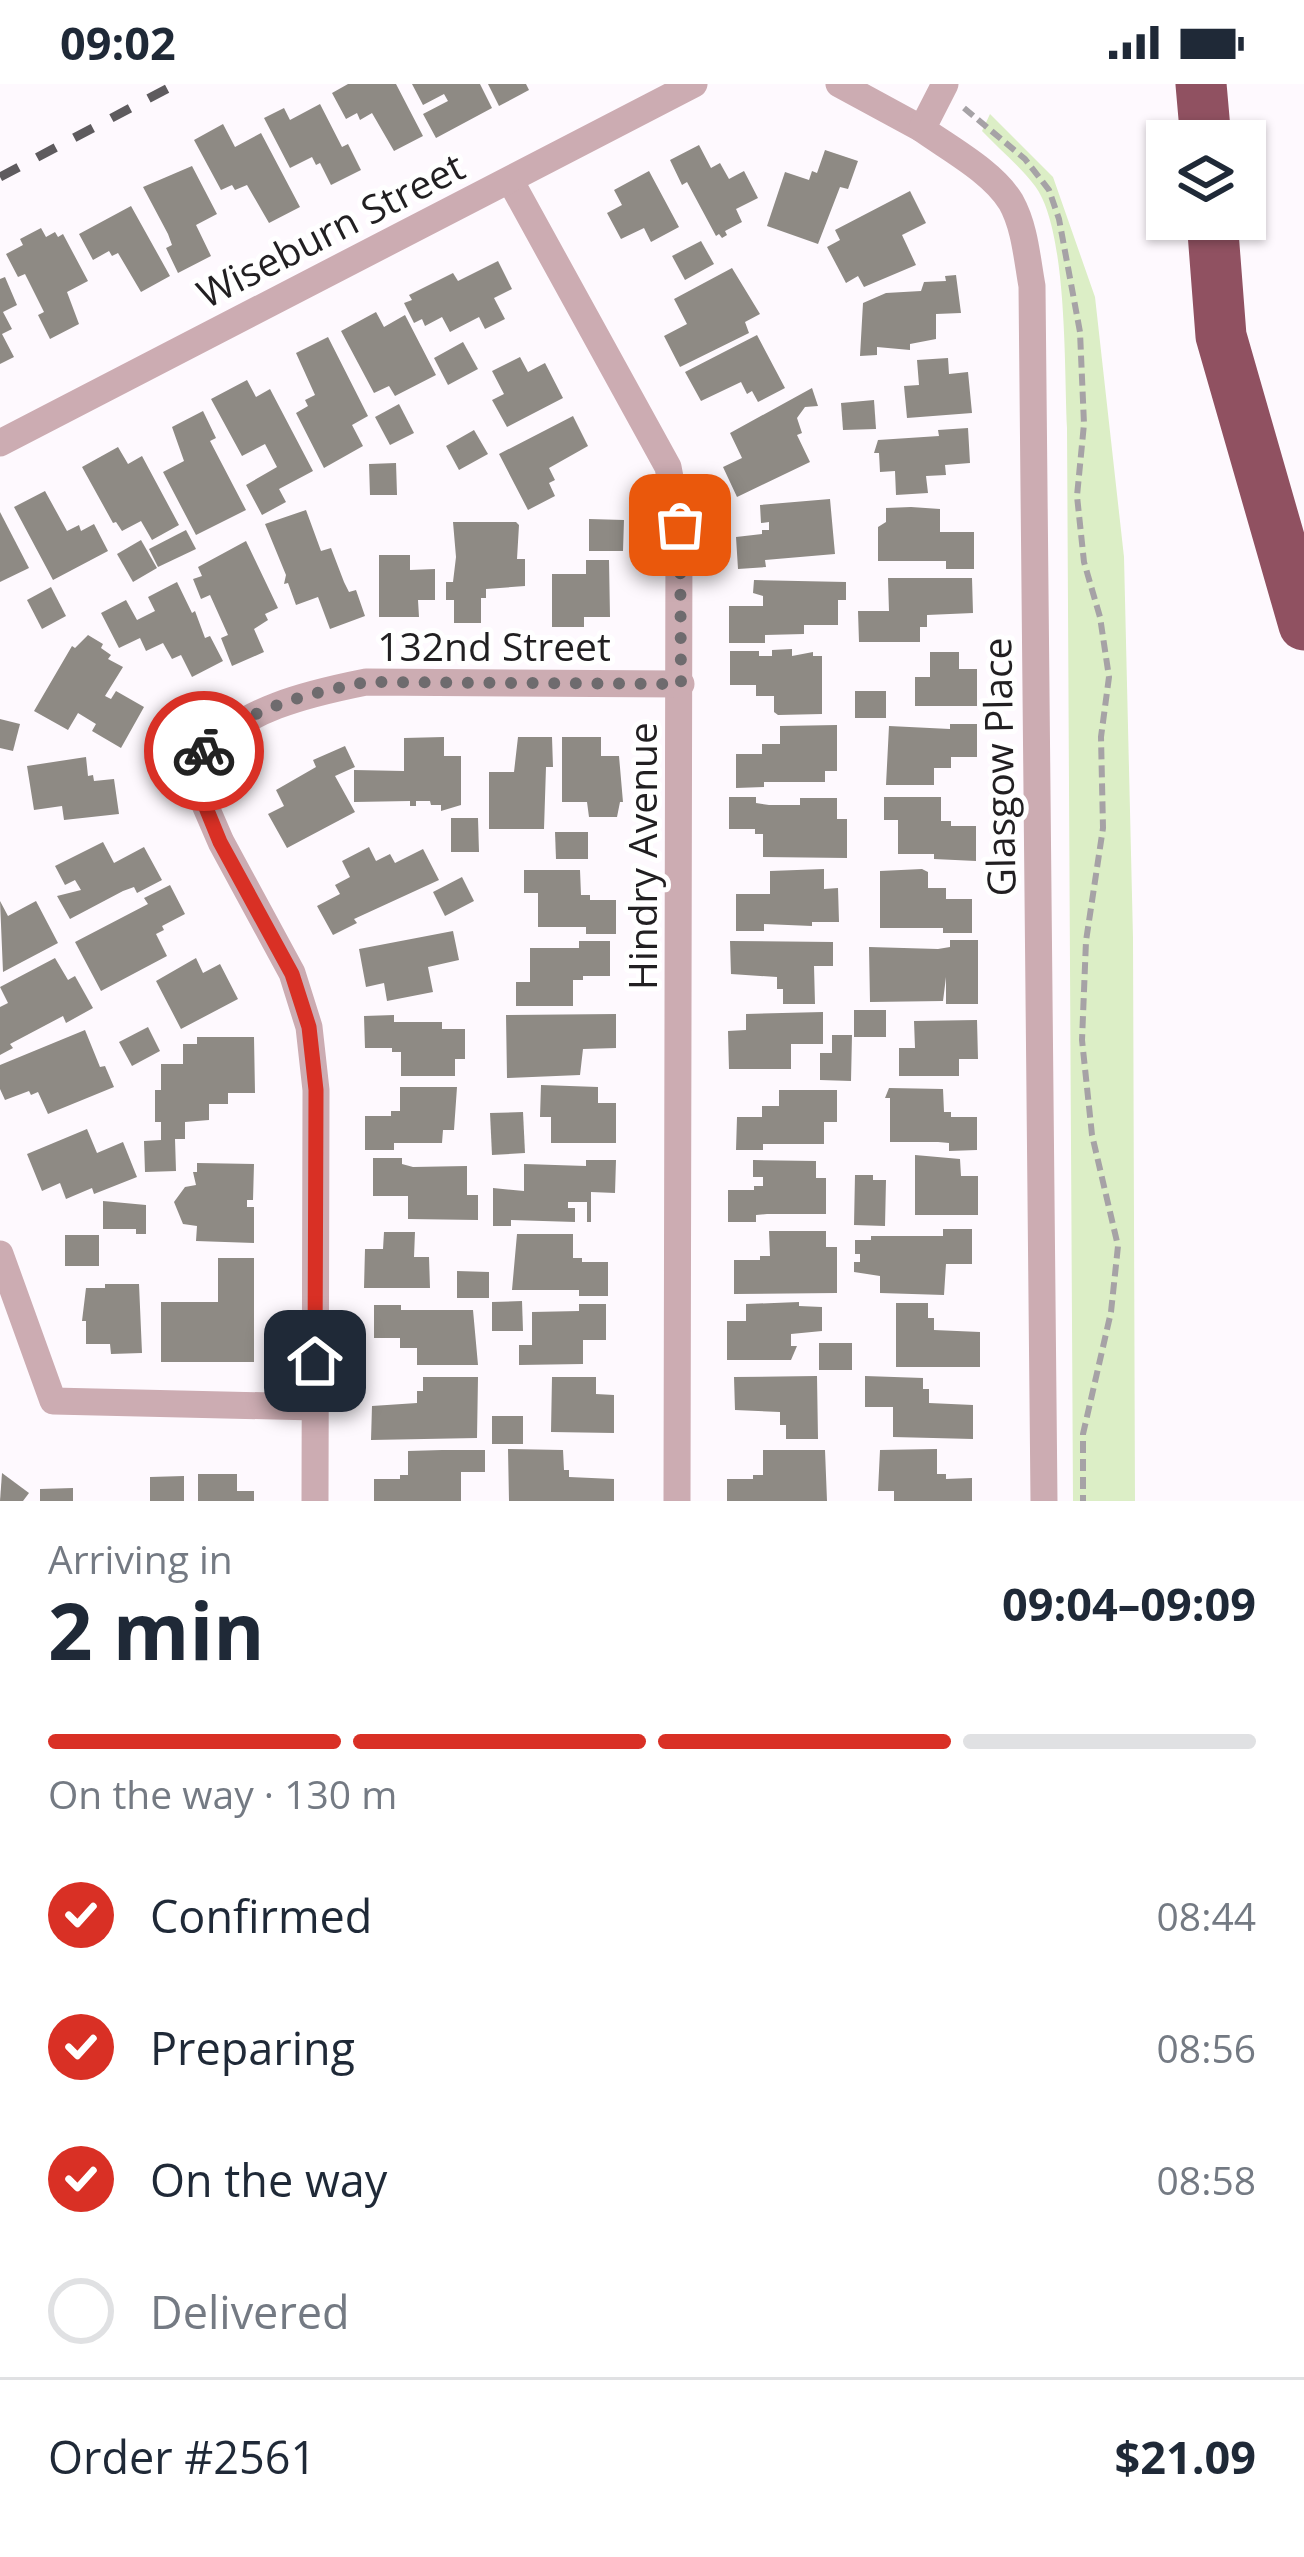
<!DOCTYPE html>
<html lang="en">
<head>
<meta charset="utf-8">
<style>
  :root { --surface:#fff; --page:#f2f2f3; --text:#1f2937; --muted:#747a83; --line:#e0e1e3; --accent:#d93025 }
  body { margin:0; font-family:"Open Sans",sans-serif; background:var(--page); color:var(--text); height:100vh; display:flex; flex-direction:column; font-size:45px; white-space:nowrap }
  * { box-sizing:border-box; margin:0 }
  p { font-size:39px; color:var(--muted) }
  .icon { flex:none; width:66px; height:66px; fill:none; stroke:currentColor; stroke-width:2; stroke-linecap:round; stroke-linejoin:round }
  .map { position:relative; height:1417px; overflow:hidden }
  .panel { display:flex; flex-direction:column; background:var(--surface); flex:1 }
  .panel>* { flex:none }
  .buttons { position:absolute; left:1146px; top:36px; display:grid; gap:24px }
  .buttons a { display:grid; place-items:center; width:120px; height:120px; border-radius:0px; background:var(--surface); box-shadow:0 3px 9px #0004; font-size:60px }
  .pin { position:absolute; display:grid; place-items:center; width:102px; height:102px; color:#fff; margin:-51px; border-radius:24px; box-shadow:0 6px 18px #0006 }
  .courier { position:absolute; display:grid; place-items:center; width:120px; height:120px; margin:-60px; border:9px solid #d93025; border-radius:50%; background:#fff; color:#222; box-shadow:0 3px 15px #0007 }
  .overview em { font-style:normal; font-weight:700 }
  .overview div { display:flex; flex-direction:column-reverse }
  .overview { display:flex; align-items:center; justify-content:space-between; height:204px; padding:0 48px }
  h1 { font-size:78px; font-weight:700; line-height:90px }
  .bar { display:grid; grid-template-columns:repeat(4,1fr); gap:18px 12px; align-content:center; height:144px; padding:0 48px }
  .bar i { height:15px; border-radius:9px; background:var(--line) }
  .bar .active { background:var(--accent) }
  .bar p { grid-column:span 4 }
  .line { display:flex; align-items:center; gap:30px; padding:0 48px; border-top:3px solid var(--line) }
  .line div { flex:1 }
  ol { padding:0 48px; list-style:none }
  li { display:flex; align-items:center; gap:36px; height:132px }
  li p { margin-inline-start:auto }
  li .icon { padding:12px; border-radius:50%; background:var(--accent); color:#fff; stroke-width:4 }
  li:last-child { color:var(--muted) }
  li i { width:66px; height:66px; border:6px solid var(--line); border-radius:50% }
  .status { display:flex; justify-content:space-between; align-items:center; height:84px; padding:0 60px; background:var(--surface); direction:ltr }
  .status svg { height:33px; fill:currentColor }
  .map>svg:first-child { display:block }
  .green { fill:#dceec6 }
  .building { fill:#8e8a84 }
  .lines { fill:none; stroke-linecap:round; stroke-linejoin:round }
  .path { stroke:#a6a2a6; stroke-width:6; stroke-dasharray:12 6; stroke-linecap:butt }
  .street { stroke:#ccacb2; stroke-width:27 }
  .highway { stroke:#905161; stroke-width:51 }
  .rail { stroke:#5e5b5e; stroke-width:9; stroke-dasharray:21 21; stroke-linecap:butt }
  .done { stroke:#6e6b6e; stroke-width:12; stroke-dasharray:0 21.6 }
  .route { stroke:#d93025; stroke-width:15 }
  .labels { text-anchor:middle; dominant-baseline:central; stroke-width:10; stroke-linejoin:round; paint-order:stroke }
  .street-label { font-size:39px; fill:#211f21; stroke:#fff }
</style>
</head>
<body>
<div class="status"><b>09:02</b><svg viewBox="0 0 49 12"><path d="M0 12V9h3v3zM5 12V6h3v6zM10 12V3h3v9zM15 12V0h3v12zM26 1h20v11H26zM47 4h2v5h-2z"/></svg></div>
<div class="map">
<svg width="1304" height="1417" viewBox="0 0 1304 1417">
  <rect width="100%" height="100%" fill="#fef9fe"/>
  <!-- green -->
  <path class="green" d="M990 30 1053 93 1095 213 1124 473 1133 854 1135 1417H1073L1067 344C1064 286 1068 146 1035 102 1020 82 999 65 982 47Z"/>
  <!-- building -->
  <g class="building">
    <path d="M348 0H396L423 52 394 67 372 29 360 36 357 29 346 35 332 9Z"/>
    <path d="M412 0H480L492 24 436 54 423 30 448 17 444 10 423 21Z"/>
    <path d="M488 0H526L529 6 499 22Z"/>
    <path d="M320 20 342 63 348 60 361 86 331 101 320 79 316 81 312 73 290 84 264 34 284 24 290 36Z"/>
    <path d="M223 40 235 63 261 49 300 123 269 139 247 101 235 106 232 101 221 106 194 56Z"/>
    <path d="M699 61 711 84 720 79 729 95 744 87 758 114 736 125 742 138 725 147 727 151 722 154 719 150 716 152 687 98 682 101 670 76Z"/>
    <path d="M825 66 858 77 848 105 840 103 818 160 767 142 785 88 809 96 812 87 817 89Z"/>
    <path d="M192 82 217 130 196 141 211 172 178 189 166 164 172 161 168 150 143 103Z"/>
    <path d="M649 87 679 143 651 158 644 144 621 155 607 129 622 121 614 106Z"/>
    <path d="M910 107 926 139 902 151 916 181 864 203 858 192 846 199 827 163 840 156 835 146Z"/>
    <path d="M131 122 170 192 141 208 118 169 112 172 109 167 93 176 79 150Z"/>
    <path d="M41 144 46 153 55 148 58 153 63 150 88 197 67 208 79 240 50 255 38 231 44 228 25 190 18 193 6 170 23 161 20 155Z"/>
    <path d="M701 157 714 180 685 196 672 172Z"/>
    <path d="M498 177 512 205 494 214 505 235 485 245 479 233 450 248 442 233 425 242 422 235 414 239 404 219 412 216 409 211 453 189 458 197Z"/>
    <path d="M732 184 760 230 745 238 749 249 680 283 664 252 687 240 674 215Z"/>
    <path d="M956 191 961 229 936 230V255L910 260V266L877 263V271L860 272 863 219 886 209 921 207 924 198 946 197 945 192Z"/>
    <path d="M5 193 17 221 3 228 12 245 2 250 14 273 0 280V195Z"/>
    <path d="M376 228 384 243 405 231 436 291 395 312 389 302 374 309 341 247Z"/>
    <path d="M757 251 785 304 758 318 752 307 747 310 741 298 701 317 685 288Z"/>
    <path d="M328 253 368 332 352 341 363 362 324 384 296 329 308 322 305 316 315 311 296 269Z"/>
    <path d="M463 258 478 285 448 301 434 274Z"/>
    <path d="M520 273 528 288 545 279 563 314 507 343 492 316 504 310 492 287Z"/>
    <path d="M948 274 949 290 968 288 972 329 907 334 904 302 919 301 917 276Z"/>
    <path d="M247 296 256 313 270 305 313 387 279 405 286 418 262 431 246 401 277 383 265 360 242 372 211 315Z"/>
    <path d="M812 304 818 322 805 323 797 334 802 349 797 351 810 378 737 413 723 383 742 374 730 349Z"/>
    <path d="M874 316 876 345 843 346 841 319Z"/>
    <path d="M399 320 414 349 390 361 375 333Z"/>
    <path d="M203 327 216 354 210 357 246 426 196 451 163 388 184 377 172 343Z"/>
    <path d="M573 332 588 362 549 384 555 396 549 399 555 412 528 426 499 370Z"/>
    <path d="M968 344 970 379 945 381 946 391 926 392 928 409 896 411 895 387 880 388 879 369H874L878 356 939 352 938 346Z"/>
    <path d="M474 346 488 370 459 386 446 362Z"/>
    <path d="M118 363 128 380 142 372 179 441 152 456 141 437 122 447 116 438 113 439 82 383Z"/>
    <path d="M396 379 397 411H370L369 380Z"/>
    <path d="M45 407 67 447 79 441 81 447 94 440 108 467 53 496 14 423Z"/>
    <path d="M830 415 835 470 765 476 766 483 738 485 736 453 762 450V446H769V438L761 439 760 421Z"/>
    <path d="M911 423 940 425V448H974V485H946V477H878V443L886 438V424Z"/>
    <path d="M306 426 321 467 331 464 344 498 349 508 356 506 365 532 330 545 318 513 296 521 288 499 284 500 286 491 265 440Z"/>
    <path d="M0 428 29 484 0 498Z"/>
    <path d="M589 435 624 436 623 467H589Z"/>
    <path d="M453 438H516L519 441 517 475H525V502L486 505V514H481V539H454V516H446V498H453L456 473Z"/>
    <path d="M186 446 196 465 158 483 149 465Z"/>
    <path d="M141 456 157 484 133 498 117 470Z"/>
    <path d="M246 457 278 524 265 530 268 536 254 545 264 568 232 582 221 554 228 551 210 511 201 515 193 495 202 492 198 483Z"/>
    <path d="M379 471H410V486L435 485V516H418L419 533H379Z"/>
    <path d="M586 476H609L610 533H584V543H552V490H586Z"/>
    <path d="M888 494H972L973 529 927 531V543H920V558H859L858 527H889Z"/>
    <path d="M754 496 846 498V516H838V541H804V550L765 551V559H729V522H763V512L753 509Z"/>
    <path d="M177 498 192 529 195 527 205 554 210 552 223 577 192 593 181 571 172 575 163 559 146 567 140 554 119 564 101 529 126 516 137 536 155 527 148 513Z"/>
    <path d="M51 503 66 532 42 545 27 516Z"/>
    <path d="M88 551 103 560 101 564 111 571 108 575 123 583 105 612 111 615 116 607 144 623 121 664 92 647 96 640 78 629 68 646 34 627 72 562 75 564Z"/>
    <path d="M792 565V572L813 568V572H822V630L778 631 774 628V612H756V601H730V567H759V572H772V566Z"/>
    <path d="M930 568H959V585H977V622H915V593H930Z"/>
    <rect x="855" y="607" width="31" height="27"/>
    <path d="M0 635 20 640 13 667 0 664Z"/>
    <path d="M950 640H977V673H951V684H934V701H886L889 642 950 645Z"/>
    <path d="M837 641V687H825V698H764V703L736 704V670H762V660H780V642Z"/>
    <path d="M444 653V672H461V721L441 727V721H431L430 717H416V722H410V717L354 718V686L404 687V654Z"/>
    <path d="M518 653H552L553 683H546L544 745H489V688H514Z"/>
    <path d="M562 653H601V672H619L623 718H620L617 733H589L587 718H562Z"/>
    <path d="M345 662 355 683 335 692 355 728 287 764 268 730 284 722 276 706 316 683 313 676Z"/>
    <path d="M86 673 88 692 93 691 94 697 114 695 119 730 64 736 62 722 34 726 27 682Z"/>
    <path d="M729 713H756V719L769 721H800V714H837V735H847V774L763 773V750H755V745H729Z"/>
    <path d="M884 713H941V737H951V742H976V777L934 775V770H898V736H884Z"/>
    <path d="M451 734H478L479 768H451Z"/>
    <path d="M555 748H588V775H556Z"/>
    <path d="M103 758 114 779 144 763 162 796 137 809 134 803 123 807 70 835 57 812 81 806 75 796 65 801 55 782Z"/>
    <path d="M369 763 376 777 390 770 395 779 423 765 439 796 354 835 357 839 333 851 317 822 340 810 335 801 350 793 342 777Z"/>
    <path d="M824 785V805L838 804 839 838H812V842L764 840V847H736V810H770V787Z"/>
    <path d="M922 785 928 788V804H946V815H972V849H943V844H880V787Z"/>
    <path d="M524 786H580L581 811H590V816H616V850H586V843H538V809H524Z"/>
    <path d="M462 793 474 817 445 832 433 808Z"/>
    <path d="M170 801 185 830 162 842 164 846 156 850 167 872 101 907 75 858 148 820 144 814Z"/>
    <path d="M0 817 8 832 36 817 58 859 3 888Z"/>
    <path d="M453 847 459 876 428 883 433 908 387 917 384 899 366 903 359 865Z"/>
    <path d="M950 856H978V920H946V893L943 917 870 918 869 863 938 865 950 863Z"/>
    <path d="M579 857H610V892H583V896H573V922H516V898H530V864H579Z"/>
    <path d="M730 857 833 858V882H814L815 920H783V905H777V893L731 890Z"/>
    <path d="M55 874 68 896 75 892 93 924 66 939 63 932 10 960 13 964 0 971V923L8 919 0 903Z"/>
    <path d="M196 874 203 889 220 880 238 915 181 945 156 897Z"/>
    <rect x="854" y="926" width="32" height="27"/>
    <path d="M823 928V960H791V985H729L728 947 746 946V930Z"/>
    <path d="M616 930V964L583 965 580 991 507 994 506 931Z"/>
    <path d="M394 931V938H442V945H465V975H455V992H401V968H392V964H365L364 932Z"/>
    <path d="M977 936 978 975H959V992H899V964H915L914 937Z"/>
    <path d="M148 943 160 967 132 982 119 958Z"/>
    <path d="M85 946 100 983 105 982 114 1003 48 1030 38 1008 31 1011 29 1007 5 1016 0 1005V981Z"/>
    <path d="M832 951H852L851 997 820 996V969H832Z"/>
    <path d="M197 953H254L255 1009H228V1020H209V1036L185 1038V1055H175L176 1087 145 1088 144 1057 161 1056V1038H155V1006H161V980H183V960H197Z"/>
    <path d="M541 1001 598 1003V1019H616V1059H551V1033H540Z"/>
    <path d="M400 1003H457L454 1046H443L442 1059H394V1066H365V1032H391V1027H400Z"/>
    <path d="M889 1004 943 1005 944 1028H951V1033H977V1066L949 1067V1059L938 1058H890V1014H885Z"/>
    <path d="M779 1006H837V1038H824V1060H763V1066H736L737 1033H762V1022H779Z"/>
    <path d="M523 1028 525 1069 492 1071 490 1029Z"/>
    <path d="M87 1045 97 1069 123 1058 137 1093 94 1110 92 1104 66 1115 60 1099 42 1107 27 1070Z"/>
    <path d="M915 1071 960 1075 961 1092H978V1131H915Z"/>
    <path d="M373 1074H402V1080L413 1083 467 1082V1111H478V1136L408 1135V1112H373Z"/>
    <path d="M586 1076H616L615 1109 591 1108V1138H587V1118H568V1124H575V1138L511 1136V1142H493V1104L524 1107V1080L586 1082Z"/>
    <path d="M753 1076 816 1077V1094H826V1130H767L756 1131V1138H728V1106H754V1102H763V1093H753Z"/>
    <path d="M197 1079 254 1080 253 1116H247V1123H254V1159L196 1157 197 1142 183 1140 174 1118 185 1103 196 1101 193 1088H197Z"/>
    <path d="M855 1091H873V1096H886L885 1142 854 1141Z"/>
    <path d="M103 1117 146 1121V1150H136V1145H103Z"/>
    <path d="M943 1145H972V1180H946L944 1211 880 1209V1192L854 1188V1178H860V1170H855V1156H871V1152H943Z"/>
    <path d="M769 1147H826V1163H837V1209L734 1210V1176H760V1172H770Z"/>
    <path d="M384 1148H415L414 1173H429L430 1204H364L365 1165H383Z"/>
    <path d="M517 1150H573V1174H582V1178H608V1212H579V1206H512Z"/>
    <rect x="65" y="1151" width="34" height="31"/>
    <path d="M218 1174H254V1278H161V1218H218Z"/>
    <path d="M457 1187 489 1188V1214H457Z"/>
    <path d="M105 1200H139L142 1269 111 1270 110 1260H86V1237H82L86 1204H105Z"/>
    <path d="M522 1217 523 1247H492V1218Z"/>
    <path d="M799 1218V1222L822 1223V1247L791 1250V1262H797L791 1276H727V1237H746V1220Z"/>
    <path d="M896 1219H928V1234H934V1246L980 1248V1283H896Z"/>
    <path d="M579 1220H606V1256H583V1280L519 1281V1261H532V1228L579 1227Z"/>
    <path d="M374 1221H401V1226H473L478 1281H417V1264H400V1254H374Z"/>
    <rect x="819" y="1259" width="33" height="27"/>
    <path d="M817 1292 818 1355H786V1341H780V1328L735 1326 734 1293Z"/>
    <path d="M865 1292 923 1294V1305H929V1319L973 1321V1355L893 1353V1323H865Z"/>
    <path d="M423 1293H478L477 1354 371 1356 372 1322 417 1319V1307H423Z"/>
    <path d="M552 1293H596V1310L614 1311V1349L551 1348Z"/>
    <rect x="492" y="1332" width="31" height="28"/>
    <path d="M508 1365 563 1366 564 1386H569V1393L614 1395V1417H509Z"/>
    <path d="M937 1365V1390H946V1395L972 1394V1417H894V1407H878L880 1366Z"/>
    <path d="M442 1366H485V1388H461V1417H374V1395H400V1391H408V1367Z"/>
    <path d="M763 1366H825L827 1417H727V1395H753V1391H763Z"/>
    <path d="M2 1389 29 1409 23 1417H0Z"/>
    <path d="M198 1390H237V1407H254V1417H198Z"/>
    <path d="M184 1392V1417H150V1393Z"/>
    <path d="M73 1404V1417H40V1405Z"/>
  </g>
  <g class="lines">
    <!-- path -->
    <path class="path" d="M964 24 1025 75 1049 106 1059 135 1080 248 1084 340 1077 412 1084 478 1100 533 1109 593 1101 653 1103 744 1086 857 1082 956 1092 1051 1118 1162 1111 1228 1083 1350V1417"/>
    <!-- street -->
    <g class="street">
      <path d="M839 0 922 45"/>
      <path d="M945 0 922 45C950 65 993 88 1011 118 1025 143 1027 175 1032 202L1044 1417"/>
      <path d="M510 96 668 383 679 441 677 1417"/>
      <path d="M0 359 694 0"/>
      <path d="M0 1170 53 1317 315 1323"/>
      <path d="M315 1417 316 1006 309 943 292 889 221 758 202 714 200 671C243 625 306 610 366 598L681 600"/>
    </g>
    <!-- highway -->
    <g class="highway">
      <path d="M1201 0 1206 57"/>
      <path d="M1212 135 1221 252 1304 541"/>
    </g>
    <!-- rail -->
    <path class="rail" d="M0 93 176 0"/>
  </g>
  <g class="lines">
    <!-- done -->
    <path class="done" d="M204 667C245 623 309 610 366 598L681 600 680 441"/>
    <!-- route -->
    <path class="route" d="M204 667 200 671 202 714 220 758 292 890 309 943 316 1006 315 1277"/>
  </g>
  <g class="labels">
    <!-- street labels -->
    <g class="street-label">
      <text transform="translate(330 145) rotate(-27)">Wiseburn Street</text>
      <text x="494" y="561">132nd Street</text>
      <text transform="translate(998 683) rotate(-91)">Glasgow Place</text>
      <text transform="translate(641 772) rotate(-90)">Hindry Avenue</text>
    </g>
  </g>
</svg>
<div class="buttons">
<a><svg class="icon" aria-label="layers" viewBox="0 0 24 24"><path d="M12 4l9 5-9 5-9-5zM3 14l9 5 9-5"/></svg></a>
</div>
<div class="pin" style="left:680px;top:441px;background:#ea580c"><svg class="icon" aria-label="bag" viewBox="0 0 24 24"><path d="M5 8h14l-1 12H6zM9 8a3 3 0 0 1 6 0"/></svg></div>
<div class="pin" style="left:315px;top:1277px;background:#1f2937"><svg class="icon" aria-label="home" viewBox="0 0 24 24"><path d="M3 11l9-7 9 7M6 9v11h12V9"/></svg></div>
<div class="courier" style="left:204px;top:667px"><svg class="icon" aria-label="bike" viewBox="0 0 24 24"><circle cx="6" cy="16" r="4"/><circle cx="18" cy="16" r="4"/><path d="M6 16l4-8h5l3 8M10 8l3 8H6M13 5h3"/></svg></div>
</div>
<section class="panel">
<div class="overview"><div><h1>2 min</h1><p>Arriving in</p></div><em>09:04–09:09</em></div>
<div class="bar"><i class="active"></i><i class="active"></i><i class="active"></i><i></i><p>On the way · 130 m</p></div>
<ol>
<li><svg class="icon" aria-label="check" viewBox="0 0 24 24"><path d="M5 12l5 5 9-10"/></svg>Confirmed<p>08:44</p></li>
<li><svg class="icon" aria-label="check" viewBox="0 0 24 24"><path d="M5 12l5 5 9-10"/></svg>Preparing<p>08:56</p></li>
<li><svg class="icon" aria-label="check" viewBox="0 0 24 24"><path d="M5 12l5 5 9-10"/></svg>On the way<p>08:58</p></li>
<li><i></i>Delivered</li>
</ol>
<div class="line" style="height:156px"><div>Order #2561</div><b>$21.09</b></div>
</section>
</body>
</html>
